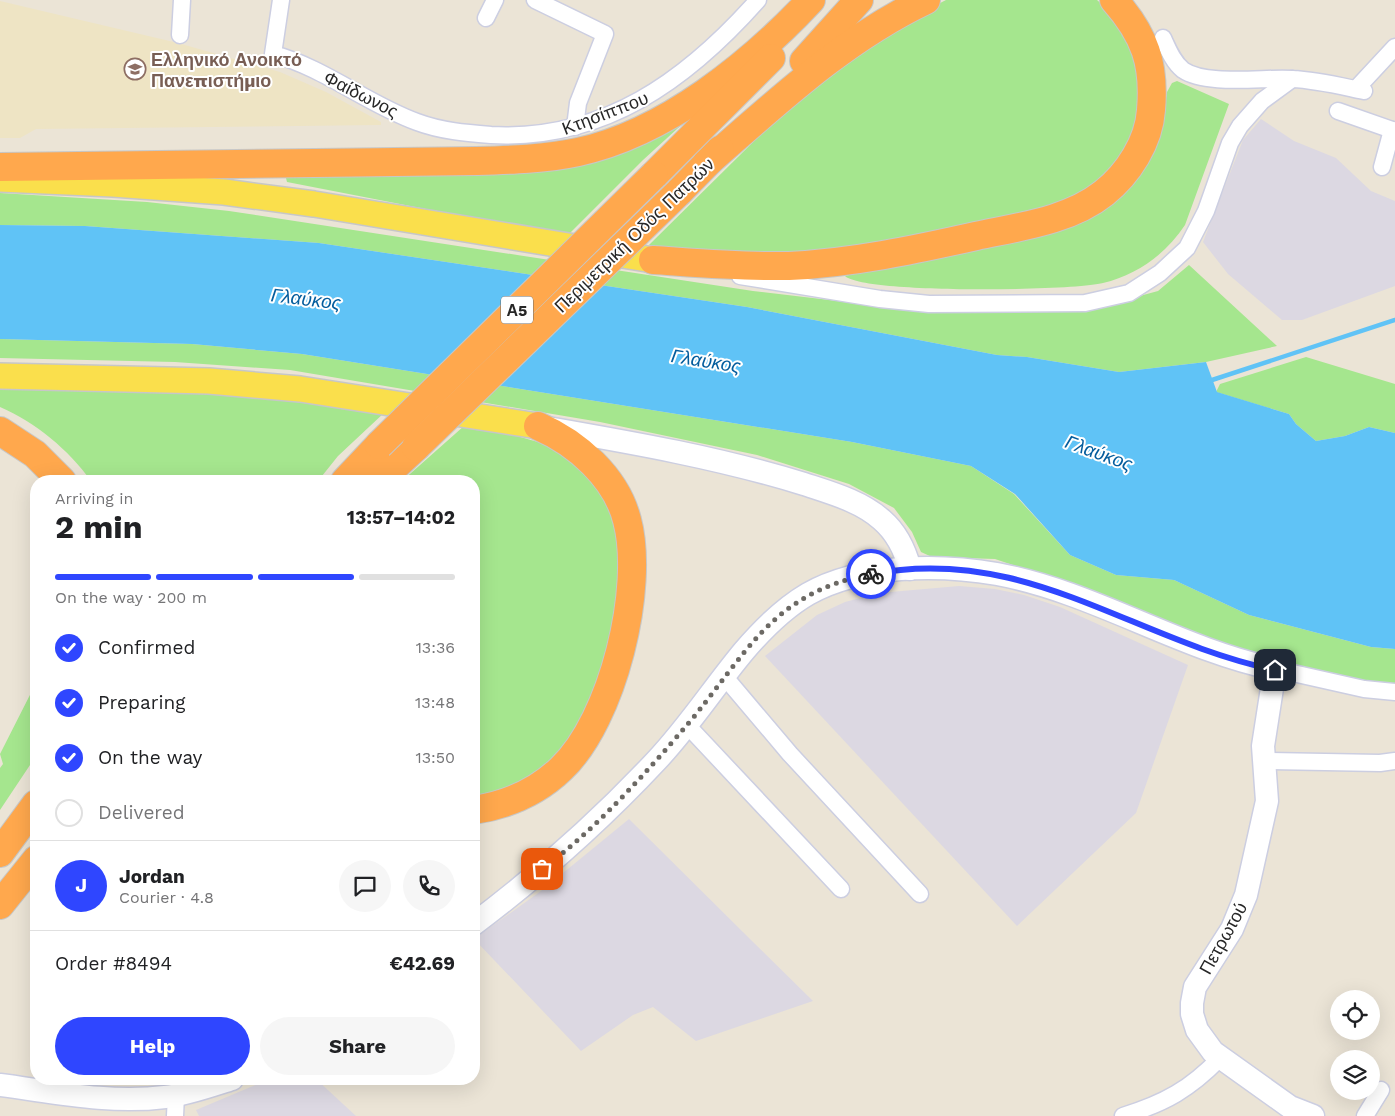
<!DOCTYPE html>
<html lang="en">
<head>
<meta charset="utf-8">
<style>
  :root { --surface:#fff; --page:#f6f6f6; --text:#202124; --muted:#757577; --line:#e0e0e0; --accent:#2f46ff }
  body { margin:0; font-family:"Work Sans",sans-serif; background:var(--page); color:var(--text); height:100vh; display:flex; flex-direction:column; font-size:19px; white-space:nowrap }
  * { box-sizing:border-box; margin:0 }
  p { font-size:16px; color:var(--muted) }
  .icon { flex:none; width:28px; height:28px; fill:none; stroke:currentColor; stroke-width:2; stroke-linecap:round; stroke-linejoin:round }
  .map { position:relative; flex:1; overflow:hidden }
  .panel { position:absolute; left:30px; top:475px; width:450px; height:610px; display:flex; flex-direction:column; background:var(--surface); border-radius:20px; box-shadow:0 5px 20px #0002 }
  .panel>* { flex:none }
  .controls { position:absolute; left:1330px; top:990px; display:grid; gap:10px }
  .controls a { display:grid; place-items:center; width:50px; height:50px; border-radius:50%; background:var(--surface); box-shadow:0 5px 20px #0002; font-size:25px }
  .pin { position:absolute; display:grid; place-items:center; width:42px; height:42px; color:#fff; margin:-21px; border-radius:10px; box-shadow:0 2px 8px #0006 }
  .courier { position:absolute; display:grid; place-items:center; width:50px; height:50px; margin:-25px; border:4px solid #2f46ff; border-radius:50%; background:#fff; color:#222; box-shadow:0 1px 6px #0007 }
  .head em { font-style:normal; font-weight:700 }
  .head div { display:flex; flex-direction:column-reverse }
  .head { display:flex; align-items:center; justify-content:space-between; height:85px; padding:0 25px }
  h1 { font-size:32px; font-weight:700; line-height:38px }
  .bar { display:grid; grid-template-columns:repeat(4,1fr); gap:8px 5px; align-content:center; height:60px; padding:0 25px }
  .bar i { height:6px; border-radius:4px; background:var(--line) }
  .bar .active { background:var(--accent) }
  .bar p { grid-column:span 4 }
  .line { display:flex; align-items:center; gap:12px; padding:0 25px; border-top:1px solid var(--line) }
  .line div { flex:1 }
  .round { display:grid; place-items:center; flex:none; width:52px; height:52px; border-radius:26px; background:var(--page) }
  ol { padding:0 25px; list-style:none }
  li { display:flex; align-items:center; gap:15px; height:55px }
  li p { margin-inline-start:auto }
  li .icon { padding:5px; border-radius:50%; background:var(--accent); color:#fff; stroke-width:4 }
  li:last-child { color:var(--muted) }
  li i { width:28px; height:28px; border:2px solid var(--line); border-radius:50% }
  .cta { display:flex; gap:10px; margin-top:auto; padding:10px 25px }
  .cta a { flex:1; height:58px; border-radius:30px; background:var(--accent); color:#fff; font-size:20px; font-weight:700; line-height:58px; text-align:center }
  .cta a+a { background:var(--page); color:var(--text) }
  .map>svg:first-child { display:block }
  .industrial { fill:#dcd8e2 }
  .education { fill:#eee4c4 }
  .green { fill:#a5e68e }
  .water { fill:#60c3f6 }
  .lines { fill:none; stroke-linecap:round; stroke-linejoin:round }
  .stream { stroke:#60c3f6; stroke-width:4.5 }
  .street-casing { stroke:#cccee1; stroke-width:19 }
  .secondary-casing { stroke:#cccee1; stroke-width:25 }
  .primary-casing { stroke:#c7c7c7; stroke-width:28 }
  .highway-casing { stroke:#c7c7c7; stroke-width:30 }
  .street { stroke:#fff; stroke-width:16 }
  .secondary { stroke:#fff; stroke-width:22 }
  .primary { stroke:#fadf4c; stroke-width:25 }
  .highway { stroke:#ffa84d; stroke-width:28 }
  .highway-bridge-casing { stroke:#c7c7c7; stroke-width:30; stroke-linecap:butt }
  .highway-bridge { stroke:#ffa84d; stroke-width:28 }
  .done { stroke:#6c6964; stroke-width:5; stroke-dasharray:0 9 }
  .route { stroke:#2f46ff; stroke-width:6 }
  .labels { text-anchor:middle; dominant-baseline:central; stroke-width:4; stroke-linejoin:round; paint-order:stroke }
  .shield { fill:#fff; stroke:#686868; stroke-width:1 }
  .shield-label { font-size:16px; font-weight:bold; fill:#272727 }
  .education-label { font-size:18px; font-weight:bold; fill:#785e54; stroke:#fff; text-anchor:start }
  .street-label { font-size:18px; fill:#272727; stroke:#fff }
  .water-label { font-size:19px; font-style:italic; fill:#045d9d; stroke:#fff }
</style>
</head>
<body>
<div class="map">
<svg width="1395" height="1116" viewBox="0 0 1395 1116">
  <rect width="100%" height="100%" fill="#ebe4d6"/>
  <!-- industrial -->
  <g class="industrial">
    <path d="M1261 119 1294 141 1336 158 1371 191 1395 201V286L1302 320H1282L1228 274 1203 242 1243 140Z"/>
    <path d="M959 586 995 589 1024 595 1060 607 1188 665 1136 813 1017 926 765 656 817 615 845 602 879 593Z"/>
    <path d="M629 819 751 940 813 1001 696 1041 653 1007 633 1015 581 1051 474 939 541 891Z"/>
    <path d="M270 1079H316L356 1116H199L196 1110Z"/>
  </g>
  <!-- education -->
  <path class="education" d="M0 1 178 43 280 72 326 92 381 122V125L36 129 20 138H0Z"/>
  <!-- green -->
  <g class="green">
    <path d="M946 0H1097L1112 13 1128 34 1141 72 1140 116 1130 142 1117 164 1094 184 1067 201 930 234 790 256 662 248 649 245 828 68 919 14Z"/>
    <path d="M1177 81 1229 104 1185 225C1166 254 1137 275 1103 283 1071 291 864 294 845 276L1056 229 1162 127 1167 92 1172 83Z"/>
    <path d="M700 108 643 160 570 233 436 211 287 182 286 178 289 175H451Z"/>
    <path d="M0 193 147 202 229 211 753 291 880 306 972 312 1092 309 1158 291 1189 265 1277 346 1206 362 1119 372 1027 357 997 355 747 307 319 243 85 226 0 225Z"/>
    <path d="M0 339 192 344 302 354 852 442 971 466 1014 494 1070 555 1116 575 1174 580 1249 615 1371 647 1395 649V686L1387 687 1279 665 1054 579 995 559 932 557 921 552 912 532 894 508 849 484 757 455 600 422 290 370 175 362 0 358Z"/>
    <path d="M1306 357 1395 384V433L1369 427 1345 436 1316 441 1296 424 1289 414 1216 392 1220 384Z"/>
    <path d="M0 382 214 390 385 412 338 456 318 481H91C69 450 35 422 0 407Z"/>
    <path d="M464 426 506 433 545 444 574 459 605 496 620 540 618 604 597 684 581 723 557 757 533 777 494 795 474 798V481H402Z"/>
    <path d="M36 683V756L0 810V768L3 764 0 754Z"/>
  </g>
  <!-- water -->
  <path class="water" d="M0 225 85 226 319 243 747 307 997 355 1027 357 1119 372 1206 362 1217 392 1289 414 1296 424 1316 441 1345 436 1369 427 1395 433V649L1371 647 1249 615 1174 580 1116 575 1070 555 1015 494 971 466 852 442 302 354 192 344 0 339Z"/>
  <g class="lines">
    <!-- stream -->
    <path class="stream" d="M1209 381 1395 320"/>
    <!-- street casing -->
    <g class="street-casing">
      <g id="street">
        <path d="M281 0 273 54C325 68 367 104 417 122 441 131 466 133 491 135 604 141 687 80 758 0"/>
        <path d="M535 0 605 34 578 103 575 127"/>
        <path d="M486 18 495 0"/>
        <path d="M180 35 182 0"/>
        <path d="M1163 38C1168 49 1173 62 1183 70 1206 86 1265 77 1292 79 1317 80 1340 86 1364 91"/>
        <path d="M1356 89 1395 47"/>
        <path d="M1338 111 1395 131"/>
        <path d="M1382 167 1392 130"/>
        <path d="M740 276 880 299 929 304 1085 303 1129 293 1160 273 1187 248 1206 211 1230 143 1240 126 1262 101 1292 79"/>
        <path d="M1275 669 1364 689 1395 692"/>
        <path d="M724 676 790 754 920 894"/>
        <path d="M687 725 841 889"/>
        <path d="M1264 761 1380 763 1395 761"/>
        <path d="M175 1116 176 1095"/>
        <path d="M1123 1116C1165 1103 1190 1089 1220 1058"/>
        <path d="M1365 1116 1381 1090"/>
      </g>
    </g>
    <!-- secondary casing -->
    <g class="secondary-casing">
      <g id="secondary">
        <path d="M548 428C634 443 720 458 804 484 831 493 861 501 882 520 897 533 905 550 910 569"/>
        <path d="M474 924C539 875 600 821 657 760 689 726 714 687 744 651 762 630 784 608 808 594 861 564 939 564 997 574 1094 592 1179 649 1275 669L1263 746 1267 801 1246 895 1232 929 1195 987 1192 1003V1014L1197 1030 1213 1052 1290 1107 1313 1116"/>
        <path d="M0 1085C54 1092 110 1104 165 1097 188 1094 210 1086 232 1079"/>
      </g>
    </g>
    <!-- primary casing -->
    <g class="primary-casing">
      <g id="primary">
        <path d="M0 179 113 184 224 192 314 204 653 260"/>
        <path d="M0 376 209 381 300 389 538 426"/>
      </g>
    </g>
    <!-- highway casing -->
    <g class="highway-casing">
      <g id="highway">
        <path d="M804 61 859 0"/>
        <path d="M707 163C776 103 842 40 926 0"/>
        <path d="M0 167 476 161C510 160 545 159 578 152 666 133 751 64 811 0"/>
        <path d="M654 175 771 58"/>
        <path d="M679 192 720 150"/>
        <path d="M653 260C698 263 744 267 789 266 852 263 914 250 976 236 1018 227 1069 221 1104 193 1128 174 1149 142 1151 110 1155 64 1145 35 1114 0"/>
        <path d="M0 431 35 454 62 481"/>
        <path d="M345 481 379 445"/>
        <path d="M379 481 416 447"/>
        <path d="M474 810C507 805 537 792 561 769 613 720 645 587 627 520 616 477 577 443 538 426"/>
        <path d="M0 853 36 804"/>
        <path d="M0 905 36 860"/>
      </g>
    </g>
    <!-- street -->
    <use href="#street" class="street"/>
    <!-- secondary -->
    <use href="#secondary" class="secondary"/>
    <!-- primary -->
    <use href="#primary" class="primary"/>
    <!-- highway -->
    <use href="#highway" class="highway"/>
    <!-- highway-bridge casing -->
    <g class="highway-bridge-casing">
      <g id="highway-bridge">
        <path d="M379 445 654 175"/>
        <path d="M416 447 679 192"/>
      </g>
    </g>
    <!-- highway-bridge -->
    <use href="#highway-bridge" class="highway-bridge"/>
  </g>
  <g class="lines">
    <!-- done -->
    <path class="done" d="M542 869C593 832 646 773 687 725 747 654 771 593 871 574"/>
    <!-- route -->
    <path class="route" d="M871 574C1027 544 1132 640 1275 670"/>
  </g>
  <!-- icons -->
  <defs>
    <g id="university-ring" transform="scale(1.125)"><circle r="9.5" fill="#fff" stroke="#8d6e63" stroke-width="1.5"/><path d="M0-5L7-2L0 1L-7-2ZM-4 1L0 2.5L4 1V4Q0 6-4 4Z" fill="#8d6e63"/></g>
  </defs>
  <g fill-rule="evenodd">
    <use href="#university-ring" x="135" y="69"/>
  </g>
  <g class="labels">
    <!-- shield labels -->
    <rect class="shield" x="501" y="296.5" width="32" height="27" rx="4"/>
    <g class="shield-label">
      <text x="517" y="310">Α5</text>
    </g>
    <!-- education labels -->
    <g class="education-label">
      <text x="151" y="59">Ελληνικό Ανοικτό<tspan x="151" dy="21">Πανεπιστήμιο</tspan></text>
    </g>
    <!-- street labels -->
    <g class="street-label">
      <text transform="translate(361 94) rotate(27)">Φαίδωνος</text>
      <text transform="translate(605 113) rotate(-21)">Κτησίππου</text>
      <text transform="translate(634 235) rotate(-44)">Περιμετρική Οδός Πατρών</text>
      <text transform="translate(1223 938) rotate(-61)">Πετρωτού</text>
    </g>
    <!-- water labels -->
    <g class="water-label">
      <text transform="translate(306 299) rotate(7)">Γλαύκος</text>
      <text transform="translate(706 361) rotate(9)">Γλαύκος</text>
      <text transform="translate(1099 453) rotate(20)">Γλαύκος</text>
    </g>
  </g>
</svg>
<div class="controls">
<a><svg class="icon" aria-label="locate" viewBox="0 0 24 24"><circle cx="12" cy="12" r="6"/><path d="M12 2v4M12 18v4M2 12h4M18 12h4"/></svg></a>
<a><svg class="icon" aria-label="layers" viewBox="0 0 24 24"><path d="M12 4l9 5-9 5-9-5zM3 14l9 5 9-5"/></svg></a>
</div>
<div class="pin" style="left:542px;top:869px;background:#ea580c"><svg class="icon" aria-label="bag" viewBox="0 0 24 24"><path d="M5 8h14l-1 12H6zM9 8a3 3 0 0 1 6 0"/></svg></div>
<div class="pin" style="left:1275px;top:670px;background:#1f2937"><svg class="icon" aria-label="home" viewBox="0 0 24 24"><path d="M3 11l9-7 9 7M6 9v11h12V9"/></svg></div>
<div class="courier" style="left:871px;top:574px"><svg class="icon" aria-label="bike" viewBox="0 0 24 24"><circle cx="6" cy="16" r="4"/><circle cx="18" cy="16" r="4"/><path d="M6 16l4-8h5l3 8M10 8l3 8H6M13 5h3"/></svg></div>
<section class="panel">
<div class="head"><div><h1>2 min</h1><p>Arriving in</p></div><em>13:57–14:02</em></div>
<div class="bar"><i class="active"></i><i class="active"></i><i class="active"></i><i></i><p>On the way · 200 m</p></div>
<ol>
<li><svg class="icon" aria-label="check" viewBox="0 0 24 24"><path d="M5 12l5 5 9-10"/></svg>Confirmed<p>13:36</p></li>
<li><svg class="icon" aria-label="check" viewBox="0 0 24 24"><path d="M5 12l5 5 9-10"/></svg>Preparing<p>13:48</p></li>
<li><svg class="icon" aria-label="check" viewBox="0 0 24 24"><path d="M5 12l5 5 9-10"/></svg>On the way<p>13:50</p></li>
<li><i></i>Delivered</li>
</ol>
<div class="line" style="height:90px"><b class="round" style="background:var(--accent);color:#fff">J</b><div><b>Jordan</b><p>Courier · 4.8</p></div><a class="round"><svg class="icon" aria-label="chat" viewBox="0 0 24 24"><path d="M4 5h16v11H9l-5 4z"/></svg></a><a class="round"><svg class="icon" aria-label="phone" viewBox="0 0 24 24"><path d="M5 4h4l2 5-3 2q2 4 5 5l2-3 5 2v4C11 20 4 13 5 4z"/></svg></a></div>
<div class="line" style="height:65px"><div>Order #8494</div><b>€42.69</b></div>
<div class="cta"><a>Help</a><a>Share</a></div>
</section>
</div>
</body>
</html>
